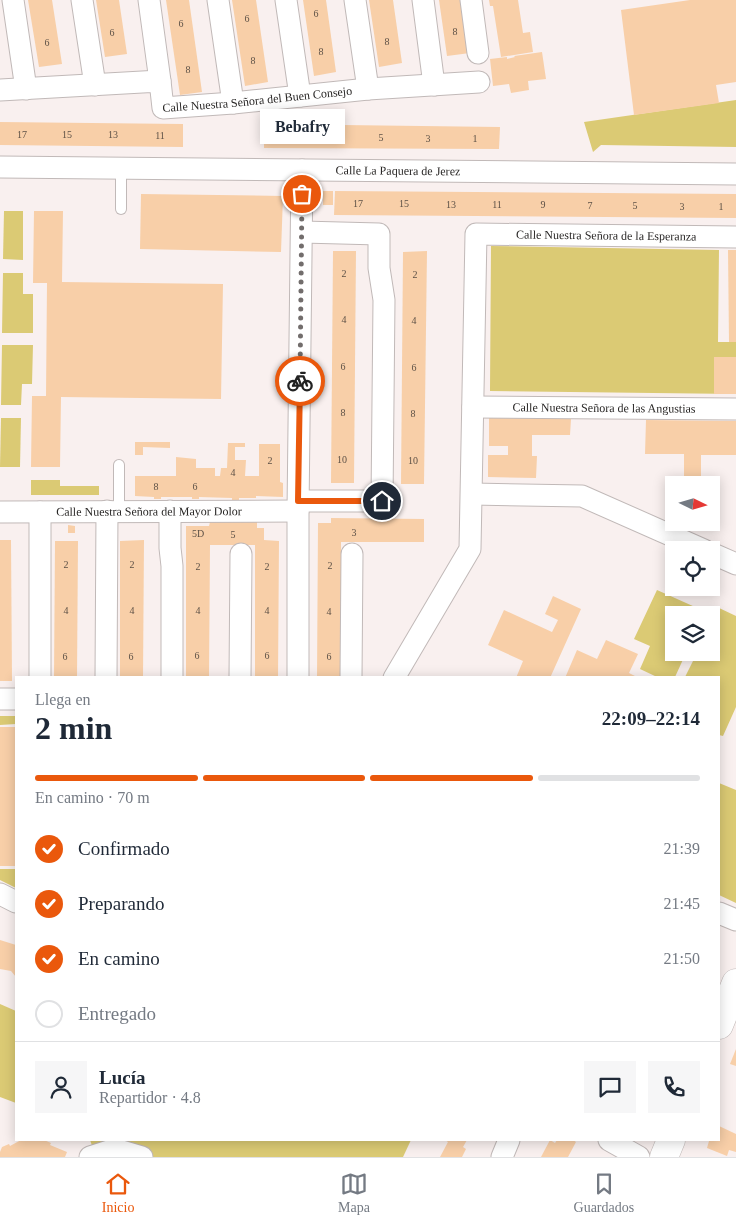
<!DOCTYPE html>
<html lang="es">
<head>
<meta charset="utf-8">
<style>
  :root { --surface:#fff; --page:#f6f6f7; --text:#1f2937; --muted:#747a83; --line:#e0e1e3; --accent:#ea580c }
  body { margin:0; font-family:"Times New Roman",serif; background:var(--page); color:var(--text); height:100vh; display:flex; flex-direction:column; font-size:19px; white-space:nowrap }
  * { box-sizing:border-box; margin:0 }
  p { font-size:16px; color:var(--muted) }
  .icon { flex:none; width:28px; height:28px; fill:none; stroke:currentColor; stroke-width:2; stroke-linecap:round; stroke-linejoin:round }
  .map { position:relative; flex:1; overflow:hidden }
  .drawer { position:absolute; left:15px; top:676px; width:705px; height:465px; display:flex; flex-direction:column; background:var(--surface); border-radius:0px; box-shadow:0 2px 12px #0003 }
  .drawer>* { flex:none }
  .needle { width:32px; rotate:95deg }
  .buttons { position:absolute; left:665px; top:476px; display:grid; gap:10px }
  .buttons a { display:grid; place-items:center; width:55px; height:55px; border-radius:0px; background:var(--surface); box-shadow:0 2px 12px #0003; font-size:25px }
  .pin { position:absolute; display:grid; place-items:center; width:42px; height:42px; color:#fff; margin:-21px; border:2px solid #fff; border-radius:50%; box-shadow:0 1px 5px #0007 }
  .courier { position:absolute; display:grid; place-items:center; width:50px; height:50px; margin:-25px; border:4px solid #ea580c; border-radius:50%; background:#fff; color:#222; box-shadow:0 1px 6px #0007 }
  .bubble { position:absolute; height:35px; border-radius:0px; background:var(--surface); box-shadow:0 2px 12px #0003; font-size:16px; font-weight:800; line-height:35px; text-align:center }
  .overview em { font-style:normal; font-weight:800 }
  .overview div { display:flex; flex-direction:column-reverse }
  .overview { display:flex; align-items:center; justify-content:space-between; height:85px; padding:0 20px }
  h1 { font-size:32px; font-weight:800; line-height:38px }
  .bar { display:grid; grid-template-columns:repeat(4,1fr); gap:8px 5px; align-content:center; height:60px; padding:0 20px }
  .bar i { height:6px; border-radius:4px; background:var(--line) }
  .bar .current { background:var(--accent) }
  .bar p { grid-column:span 4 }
  .line { display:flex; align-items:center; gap:12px; padding:0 20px; border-top:1px solid var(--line) }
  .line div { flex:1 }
  .round { display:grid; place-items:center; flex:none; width:52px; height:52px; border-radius:0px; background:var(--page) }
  ol { padding:0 20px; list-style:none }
  li { display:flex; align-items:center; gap:15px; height:55px }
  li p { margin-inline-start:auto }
  li .icon { padding:5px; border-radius:50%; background:var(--accent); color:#fff; stroke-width:4 }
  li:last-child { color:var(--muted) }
  li i { width:28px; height:28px; border:2px solid var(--line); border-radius:50% }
  .tabs { display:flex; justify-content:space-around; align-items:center; height:70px; border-top:1px solid var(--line); background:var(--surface); font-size:14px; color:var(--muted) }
  .tabs a { display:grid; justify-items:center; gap:2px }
  .tabs .current { color:var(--accent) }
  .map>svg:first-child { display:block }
  .green { fill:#dbca74 }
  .building { fill:#f8cfa8 }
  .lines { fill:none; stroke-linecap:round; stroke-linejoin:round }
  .lane-casing { stroke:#c1b9b8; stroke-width:12 }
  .street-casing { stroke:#c1b9b8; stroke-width:23 }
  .secondary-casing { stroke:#c1b9b8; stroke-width:29 }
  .lane { stroke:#fff; stroke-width:10 }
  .street { stroke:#fff; stroke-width:21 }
  .secondary { stroke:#fff; stroke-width:28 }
  .done { stroke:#726d6c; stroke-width:5; stroke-dasharray:0 9 }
  .route { stroke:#ea580c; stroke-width:6 }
  .labels { text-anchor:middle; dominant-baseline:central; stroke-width:4; stroke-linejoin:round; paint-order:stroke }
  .number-label { font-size:10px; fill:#5d5146 }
  .street-label { font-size:12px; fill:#292726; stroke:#fff }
</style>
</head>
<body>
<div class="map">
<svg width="736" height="1157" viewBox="0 0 736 1157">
  <rect width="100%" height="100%" fill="#f9f0ef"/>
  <!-- green -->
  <g class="green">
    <path d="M736 100V147L601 145 593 152 584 122Z"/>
    <path d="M4 211H23V260L3 259Z"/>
    <path d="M491 246 719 250 718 342H736V394L490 391Z"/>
    <path d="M3 273H23V294H33V333H2Z"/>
    <path d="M2 345H33L32 384H22L21 405H1Z"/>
    <path d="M1 418H21L20 467H0Z"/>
    <path d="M31 480H60V486H99V495H31Z"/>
    <path d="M657 590 704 611 703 615H674V652L686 653 675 677H657L640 669 650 646 634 639Z"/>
    <path d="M717 607 736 616V707L723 736 719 735V678L685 677 697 653 711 652V621Z"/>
    <path d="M0 716H16V724L0 725Z"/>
    <path d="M719 783 736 790V903L719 895Z"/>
    <path d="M0 869H16V888L0 880Z"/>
    <path d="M0 1004 16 1011V1103L0 1097Z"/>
    <path d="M90 1140H411L403 1157H96Z"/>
  </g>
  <!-- building -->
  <g class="building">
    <path d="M28 0H52L62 64 39 67Z"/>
    <path d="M96 0H119L127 54 105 57Z"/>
    <path d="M166 0H189L202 92 180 95Z"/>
    <path d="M232 0H256L268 82 245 86Z"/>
    <path d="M303 0H326L336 72 314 76Z"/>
    <path d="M369 0H393L402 63 379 67Z"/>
    <path d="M439 0H463L470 53 447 56Z"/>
    <path d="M489 0H518L523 33 530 32 533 52 501 57 493 6H490Z"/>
    <path d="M690 0H736V82L716 85 719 103 634 115 621 10Z"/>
    <path d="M542 52 546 79 528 81 529 90 511 93 509 84 493 86 490 59 507 57V59L515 57 514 56Z"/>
    <path d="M0 122 183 124V147L0 145Z"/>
    <path d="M264 124 500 127 499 149 264 148Z"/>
    <rect x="323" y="191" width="10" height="14"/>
    <path d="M335 191 736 194V218L334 215Z"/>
    <path d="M141 194 283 196 281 252 140 249Z"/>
    <path d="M34 211H63L62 282 223 284 221 399 61 397 60 467H31L32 396H46L47 283H33Z"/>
    <path d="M728 250H736V342H729Z"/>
    <path d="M333 251H356L354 483H331Z"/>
    <path d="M427 251 424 484H401L403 252Z"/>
    <rect x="714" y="357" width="22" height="37"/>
    <path d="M489 418 571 419 570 435H532V456H537L536 478 488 477V455H508V446H489Z"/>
    <path d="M646 420 736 421V455H701V476H684V454H645Z"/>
    <path d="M135 442H170V448L143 447V455H135Z"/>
    <path d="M228 443H245V447H235V460H246L245 476H259V444H280V482L283 483V497L256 496V498H239V500H232V498L199 497V499H192V497H161V499H154V497L135 496V476H176V457L196 459V468H215V476H220L221 468H227Z"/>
    <path d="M331 518 424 519V542H341V678H317L318 523H331Z"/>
    <path d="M210 522H257V528H264V540L279 541 278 678H255V545H210L209 678H186V526H209Z"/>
    <path d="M68 525 75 526V533H68Z"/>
    <path d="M0 540H11L12 681H0Z"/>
    <path d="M144 540 143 678H120V541Z"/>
    <path d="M55 541H78L77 678H54Z"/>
    <path d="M711 564 716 566 711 576Z"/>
    <path d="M553 596 581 609 550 678H516L523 661 488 645 504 610 552 632 558 620 545 614Z"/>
    <path d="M606 640 638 654 629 673 639 678H565L577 650 597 659Z"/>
    <rect x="0" y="727" width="16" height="139"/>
    <path d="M0 940 16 945V977L11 971 0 969Z"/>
    <path d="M736 1049V1066L730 1064Z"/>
    <path d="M719 1126 736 1134V1152L729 1150 727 1156 707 1148 709 1141 706 1140H719Z"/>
    <path d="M21 1140H44L51 1143 50 1145 67 1152 65 1157H0V1152L2 1147 9 1144 10 1146Z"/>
    <path d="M445 1140H467L463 1147 466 1149 462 1157H440L448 1142Z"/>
    <path d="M550 1140 555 1143 557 1140H573L576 1142 568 1157H541Z"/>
  </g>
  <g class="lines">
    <!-- lane casing -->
    <g class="lane-casing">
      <g id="lane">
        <path d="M121 209V168"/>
        <path d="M119 511V465"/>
      </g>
    </g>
    <!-- street casing -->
    <g class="street-casing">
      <g id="street">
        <path d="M13 0 26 89"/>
        <path d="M82 0 95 85"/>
        <path d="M149 0 160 81"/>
        <path d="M218 0 233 103"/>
        <path d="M286 0 300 96"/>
        <path d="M355 0 368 89"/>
        <path d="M423 0 434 85"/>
        <path d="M471 0 478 53"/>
        <path id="s1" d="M0 90 160 81 163 108 233 103 368 89 479 82"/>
        <path id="s2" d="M0 167 736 174"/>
        <path id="s3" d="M473 407 736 409"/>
        <path d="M472 494 582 496 704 550"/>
        <path d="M299 501H382L384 300 379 268V234L302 232"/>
        <path d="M170 511V548L172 566V678"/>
        <path id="s4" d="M0 512 298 511"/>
        <path d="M40 512V678"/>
        <path d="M711 553 736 564"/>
        <path d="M106 678 107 511"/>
        <path d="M240 678 241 554"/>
        <path d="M298 678V511L302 170"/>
        <path d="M351 678 352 554"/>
        <path id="s5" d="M394 678 470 549 476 234 736 237"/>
        <path d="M0 699H16"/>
        <path d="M0 894 16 902"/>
        <path d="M719 913 736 920"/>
        <path d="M609 1140 639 1157"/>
        <path d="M90 1157 115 1149 142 1157"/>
        <path d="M502 1157 509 1140"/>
      </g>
    </g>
    <!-- secondary casing -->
    <g class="secondary-casing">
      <g id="secondary">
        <path d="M719 1025 736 983"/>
        <path d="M664 1157 671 1140"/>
      </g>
    </g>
    <!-- lane -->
    <use href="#lane" class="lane"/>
    <!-- street -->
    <use href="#street" class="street"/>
    <!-- secondary -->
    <use href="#secondary" class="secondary"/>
  </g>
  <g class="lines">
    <!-- done -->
    <path class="done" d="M300 381 302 194"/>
    <!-- route -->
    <path class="route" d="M300 381 298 501H382"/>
  </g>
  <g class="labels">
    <!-- number labels -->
    <g class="number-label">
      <text x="316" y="13">6</text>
      <text x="247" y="18">6</text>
      <text x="181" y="23">6</text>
      <text x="455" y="31">8</text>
      <text x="112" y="32">6</text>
      <text x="387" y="41">8</text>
      <text x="47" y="42">6</text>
      <text x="321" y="51">8</text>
      <text x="253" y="60">8</text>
      <text x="188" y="69">8</text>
      <text x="22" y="134">17</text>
      <text x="67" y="134">15</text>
      <text x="113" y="134">13</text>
      <text x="160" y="135">11</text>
      <text x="381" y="137">5</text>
      <text x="428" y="138">3</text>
      <text x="475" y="138">1</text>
      <text x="358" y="203">17</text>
      <text x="404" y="203">15</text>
      <text x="451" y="204">13</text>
      <text x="497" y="204">11</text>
      <text x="543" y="204">9</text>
      <text x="590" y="205">7</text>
      <text x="635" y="205">5</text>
      <text x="682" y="206">3</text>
      <text x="721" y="206">1</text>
      <text x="344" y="273">2</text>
      <text x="415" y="274">2</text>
      <text x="344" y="319">4</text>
      <text x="414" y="320">4</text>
      <text x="343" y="366">6</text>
      <text x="414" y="367">6</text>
      <text x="343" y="412">8</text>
      <text x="413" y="413">8</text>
      <text x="342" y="459">10</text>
      <text x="270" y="460">2</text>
      <text x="413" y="460">10</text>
      <text x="233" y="472">4</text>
      <text x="156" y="486">8</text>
      <text x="195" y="486">6</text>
      <text x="354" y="532">3</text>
      <text x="198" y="533">5D</text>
      <text x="233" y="534">5</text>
      <text x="66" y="564">2</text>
      <text x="132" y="564">2</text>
      <text x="330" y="565">2</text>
      <text x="198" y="566">2</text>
      <text x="267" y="566">2</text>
      <text x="66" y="610">4</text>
      <text x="132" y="610">4</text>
      <text x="198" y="610">4</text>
      <text x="267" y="610">4</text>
      <text x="329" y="611">4</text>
      <text x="197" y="655">6</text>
      <text x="267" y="655">6</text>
      <text x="65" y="656">6</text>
      <text x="131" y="656">6</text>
      <text x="329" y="656">6</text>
    </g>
    <!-- street labels -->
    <g class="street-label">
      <text stroke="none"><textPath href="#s1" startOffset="282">Calle Nuestra Señora del Buen Consejo</textPath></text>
      <text stroke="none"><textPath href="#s2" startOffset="398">Calle La Paquera de Jerez</textPath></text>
      <text stroke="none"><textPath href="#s5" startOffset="595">Calle Nuestra Señora de la Esperanza</textPath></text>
      <text stroke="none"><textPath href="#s3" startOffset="131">Calle Nuestra Señora de las Angustias</textPath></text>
      <text stroke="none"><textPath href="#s4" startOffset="149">Calle Nuestra Señora del Mayor Dolor</textPath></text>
    </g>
  </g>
</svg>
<div class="buttons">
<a><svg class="needle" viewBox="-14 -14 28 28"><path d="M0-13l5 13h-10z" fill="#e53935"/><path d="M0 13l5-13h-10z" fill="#747a83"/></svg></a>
<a><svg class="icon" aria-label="locate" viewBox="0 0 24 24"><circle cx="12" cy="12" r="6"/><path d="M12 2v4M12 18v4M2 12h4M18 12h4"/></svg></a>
<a><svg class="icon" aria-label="layers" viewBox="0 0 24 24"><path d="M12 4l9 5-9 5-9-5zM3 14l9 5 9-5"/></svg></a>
</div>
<div class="pin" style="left:302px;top:194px;background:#ea580c"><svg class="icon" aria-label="bag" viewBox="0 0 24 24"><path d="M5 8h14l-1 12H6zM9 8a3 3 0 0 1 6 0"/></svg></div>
<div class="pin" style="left:382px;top:501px;background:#1f2937"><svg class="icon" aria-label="home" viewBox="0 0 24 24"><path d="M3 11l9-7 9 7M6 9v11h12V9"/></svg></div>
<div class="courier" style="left:300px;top:381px"><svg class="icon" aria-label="bike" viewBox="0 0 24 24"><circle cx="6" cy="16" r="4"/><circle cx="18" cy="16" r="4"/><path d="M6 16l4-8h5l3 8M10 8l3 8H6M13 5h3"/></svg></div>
<div class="bubble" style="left:260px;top:109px;width:85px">Bebafry</div>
<section class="drawer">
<div class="overview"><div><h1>2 min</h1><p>Llega en</p></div><em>22:09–22:14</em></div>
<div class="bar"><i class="current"></i><i class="current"></i><i class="current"></i><i></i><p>En camino · 70 m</p></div>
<ol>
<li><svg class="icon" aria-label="check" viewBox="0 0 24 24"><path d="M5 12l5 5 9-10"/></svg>Confirmado<p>21:39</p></li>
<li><svg class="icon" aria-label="check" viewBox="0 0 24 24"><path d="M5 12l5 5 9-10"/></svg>Preparando<p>21:45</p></li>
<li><svg class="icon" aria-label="check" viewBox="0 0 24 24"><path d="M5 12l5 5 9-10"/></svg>En camino<p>21:50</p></li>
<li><i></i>Entregado</li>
</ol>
<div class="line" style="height:90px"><a class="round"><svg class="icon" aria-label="person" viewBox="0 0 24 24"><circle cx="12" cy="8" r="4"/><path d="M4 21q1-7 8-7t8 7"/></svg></a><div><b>Lucía</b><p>Repartidor · 4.8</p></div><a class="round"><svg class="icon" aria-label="chat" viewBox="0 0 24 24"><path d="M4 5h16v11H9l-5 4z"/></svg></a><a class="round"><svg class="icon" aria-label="phone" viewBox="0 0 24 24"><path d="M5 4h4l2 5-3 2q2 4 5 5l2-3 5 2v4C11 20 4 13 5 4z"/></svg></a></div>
</section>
</div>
<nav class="tabs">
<a class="current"><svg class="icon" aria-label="home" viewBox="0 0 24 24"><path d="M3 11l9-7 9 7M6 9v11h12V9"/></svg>Inicio</a>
<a><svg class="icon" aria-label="map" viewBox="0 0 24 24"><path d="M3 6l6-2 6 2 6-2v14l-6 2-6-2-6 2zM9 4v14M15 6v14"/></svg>Mapa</a>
<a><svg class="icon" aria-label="saved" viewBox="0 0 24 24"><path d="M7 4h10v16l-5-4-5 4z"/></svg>Guardados</a>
</nav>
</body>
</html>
